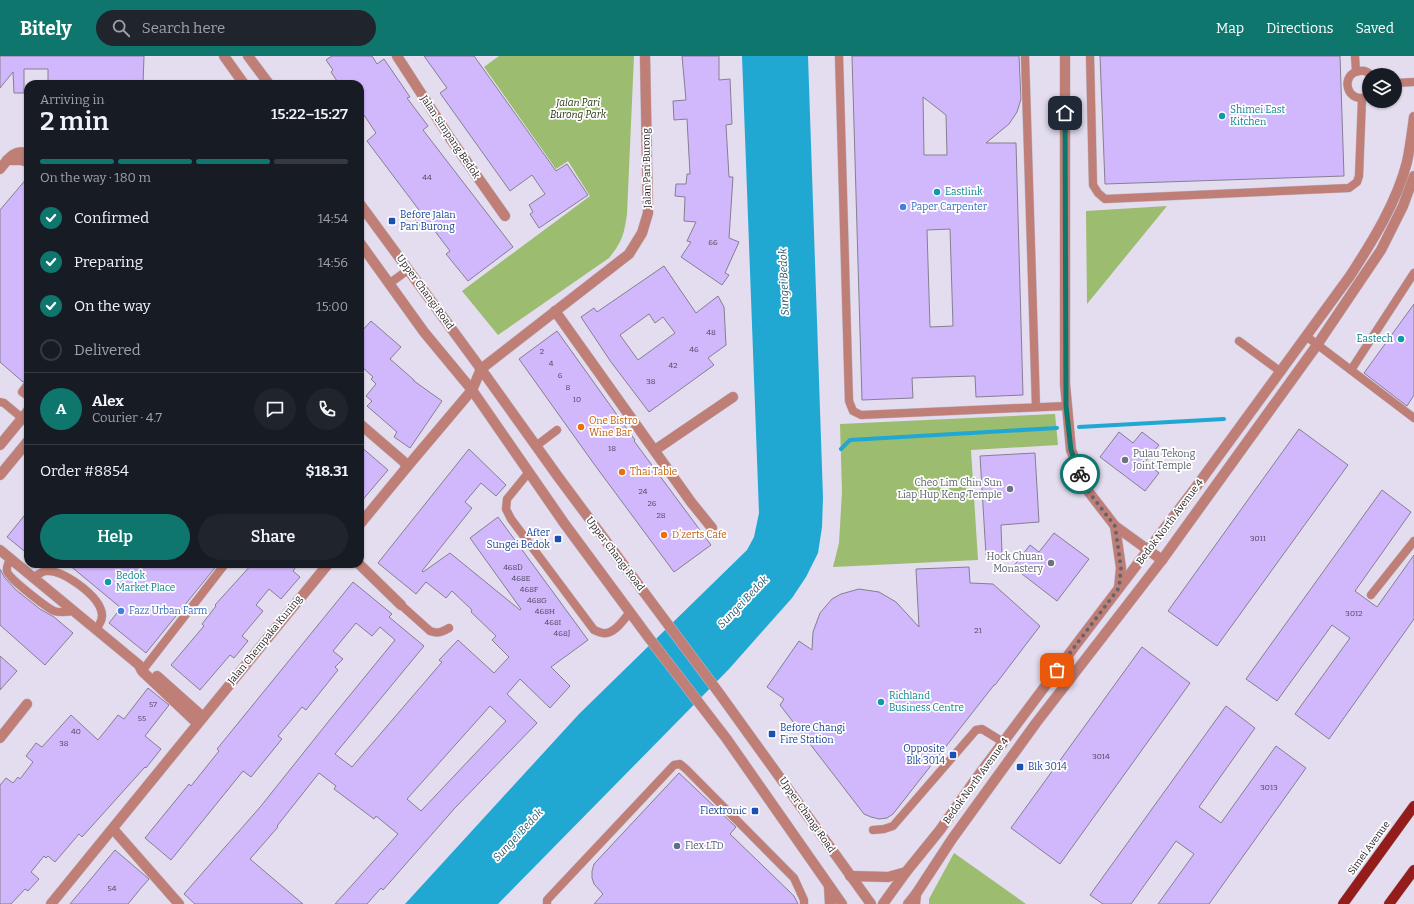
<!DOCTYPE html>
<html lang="en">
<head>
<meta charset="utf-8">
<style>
  :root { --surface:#171b24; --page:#20242c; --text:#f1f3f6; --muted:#9ea1a6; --line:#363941; --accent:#0f766e }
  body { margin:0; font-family:Bitter,serif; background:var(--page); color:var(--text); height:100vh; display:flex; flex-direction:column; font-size:15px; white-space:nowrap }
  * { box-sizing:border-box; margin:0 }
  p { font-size:13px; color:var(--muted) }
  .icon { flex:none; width:22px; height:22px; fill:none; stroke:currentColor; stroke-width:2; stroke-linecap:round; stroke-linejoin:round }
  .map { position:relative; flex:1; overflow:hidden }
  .sheet { position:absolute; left:24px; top:24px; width:340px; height:488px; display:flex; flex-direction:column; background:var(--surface); border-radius:12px; box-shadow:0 1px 3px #0004 }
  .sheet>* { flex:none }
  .controls { position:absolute; left:1362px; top:12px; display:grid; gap:8px }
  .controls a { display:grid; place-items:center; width:40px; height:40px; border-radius:50%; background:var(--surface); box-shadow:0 1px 3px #0004; font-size:20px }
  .pin { position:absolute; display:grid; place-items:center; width:34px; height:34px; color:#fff; margin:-17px; border-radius:8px; box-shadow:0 2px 6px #0006 }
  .courier { position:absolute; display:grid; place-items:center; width:40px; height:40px; margin:-20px; border:3px solid #0f766e; border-radius:50%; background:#fff; color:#222; box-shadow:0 1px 5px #0007 }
  .head em { font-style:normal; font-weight:600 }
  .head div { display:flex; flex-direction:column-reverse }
  .head { display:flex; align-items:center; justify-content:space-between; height:68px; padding:0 16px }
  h1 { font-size:26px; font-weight:600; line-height:30px }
  .bar { display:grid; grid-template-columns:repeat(4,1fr); gap:6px 4px; align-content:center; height:48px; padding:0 16px }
  .bar i { height:5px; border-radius:3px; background:var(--line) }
  .bar .on { background:var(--accent) }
  .bar p { grid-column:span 4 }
  .line { display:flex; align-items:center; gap:10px; padding:0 16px; border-top:1px solid var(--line) }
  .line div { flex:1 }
  .round { display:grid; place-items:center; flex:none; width:42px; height:42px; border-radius:21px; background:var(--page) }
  ol { padding:0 16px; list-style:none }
  li { display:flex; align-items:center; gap:12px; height:44px }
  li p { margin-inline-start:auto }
  li .icon { padding:4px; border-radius:50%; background:var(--accent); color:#fff; stroke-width:4 }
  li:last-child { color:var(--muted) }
  li i { width:22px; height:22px; border:2px solid var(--line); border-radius:50% }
  .button { display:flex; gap:8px; margin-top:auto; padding:8px 16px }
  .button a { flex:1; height:46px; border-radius:24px; background:var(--accent); color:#fff; font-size:16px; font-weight:600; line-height:46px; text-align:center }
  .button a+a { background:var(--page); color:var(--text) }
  header { display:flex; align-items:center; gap:24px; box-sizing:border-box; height:56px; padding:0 20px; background:var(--accent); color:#fff }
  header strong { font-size:19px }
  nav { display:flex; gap:22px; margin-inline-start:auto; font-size:14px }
  .search { width:280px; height:36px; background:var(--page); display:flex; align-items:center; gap:10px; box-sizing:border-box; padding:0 14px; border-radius:22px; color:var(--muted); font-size:15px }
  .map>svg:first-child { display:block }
  .green { fill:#9cbc6f }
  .water { fill:#20a8d3 }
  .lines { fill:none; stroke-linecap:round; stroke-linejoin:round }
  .stream { stroke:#20a8d3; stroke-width:4 }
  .building { fill:#d1b8fd; stroke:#857f90; fill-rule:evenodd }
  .service-casing { stroke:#c1bbcb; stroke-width:9 }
  .minor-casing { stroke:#c1bbcb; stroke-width:11 }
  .tertiary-casing { stroke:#c1bbcb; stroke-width:11 }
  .primary-casing { stroke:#c1bbcb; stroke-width:11 }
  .service { stroke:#bf7e76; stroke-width:8 }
  .minor { stroke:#bf7e76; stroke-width:10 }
  .tertiary { stroke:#bf7e76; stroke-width:10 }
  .primary { stroke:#941c1b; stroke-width:10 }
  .done { stroke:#67636e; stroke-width:4; stroke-dasharray:0 7.2 }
  .route { stroke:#0f766e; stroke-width:5 }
  .culture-dot { fill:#0f9aa8; stroke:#fff; stroke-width:1.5 }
  .shop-dot { fill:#3f7fe0; stroke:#fff; stroke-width:1.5 }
  .transit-dot { fill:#1a4fb4; stroke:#fff; stroke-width:1.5 }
  .food-dot { fill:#e8710a; stroke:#fff; stroke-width:1.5 }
  .worship-dot { fill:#6b7280; stroke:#fff; stroke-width:1.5 }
  .service-dot { fill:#5c6f8a; stroke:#fff; stroke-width:1.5 }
  .labels { text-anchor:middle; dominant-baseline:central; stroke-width:3.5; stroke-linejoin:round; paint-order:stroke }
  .number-label { font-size:8px; fill:#4f475d }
  .park-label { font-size:10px; font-style:italic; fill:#283611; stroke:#fff }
  .culture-label { font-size:10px; fill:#0d838f; stroke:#fff; text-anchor:start }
  .street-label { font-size:10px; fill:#242128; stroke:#fff }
  .shop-label { font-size:10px; fill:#366cbe; stroke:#fff; text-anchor:start }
  .transit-label { font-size:10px; fill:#164399; stroke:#fff; text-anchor:start }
  .food-label { font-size:10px; fill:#c56008; stroke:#fff; text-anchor:start }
  .worship-label { font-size:10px; fill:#5b616d; stroke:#fff; text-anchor:end }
  .service-label { font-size:10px; fill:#4e5e75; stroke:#fff; text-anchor:start }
  .water-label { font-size:11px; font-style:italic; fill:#26586b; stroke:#fff }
</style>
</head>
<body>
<header>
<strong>Bitely</strong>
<div class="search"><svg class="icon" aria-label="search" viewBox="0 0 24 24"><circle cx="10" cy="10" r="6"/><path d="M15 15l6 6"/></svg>Search here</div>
<nav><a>Map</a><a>Directions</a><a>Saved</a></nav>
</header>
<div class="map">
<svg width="1414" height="848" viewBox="0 0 1414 848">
  <rect width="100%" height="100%" fill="#e3ddef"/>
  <!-- green -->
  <g class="green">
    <path d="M499 0H634L627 158C624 179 622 186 609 202L498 279 462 235 590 140 568 105 556 113 484 11Z"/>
    <path d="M1167 150 1087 248 1086 155Z"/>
    <path d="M1055 358 1058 389 971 394 978 504 833 511 839 487 842 436 840 368Z"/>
    <path d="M954 797 1026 848H929V843Z"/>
  </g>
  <!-- water -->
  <path class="water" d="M742 0H808L823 442 822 471 818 497 806 521 792 542 729 613 498 848H405L579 658 747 494 754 481 759 457Z"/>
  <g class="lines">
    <!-- stream -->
    <g class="stream">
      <path d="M1079 371 1224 363"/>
      <path d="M841 393 850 384 1057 372"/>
    </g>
  </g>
  <!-- building -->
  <g class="building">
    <path d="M0 0H144L143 28H48V13H24V37H14L13 16 0 32Z"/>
    <path d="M332 0H372L377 8 384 3 410 41 407 42 428 70 423 74 513 191 468 225 446 198 450 195 431 170 424 175 415 163 422 158 367 85 376 77 364 59 360 62V28H339L331 16 333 14 326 4Z"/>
    <path d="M424 0H474L556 115 567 108 588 139 539 172 530 158 533 156 529 149 545 138 532 119 510 135 440 37 447 32Z"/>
    <path d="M682 0H719V24L730 23 732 68 726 69 729 121H733L729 182 739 186 725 217 729 219 722 229 681 201 691 186 687 185 696 166 684 165 685 141 675 140 676 128H686L687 118H690L687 63 674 64 673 45 686 44Z"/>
    <path d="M852 0H1019L1021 43 1017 56 1009 68 986 87H1016L1023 339 976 341 975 320 942 321 912 322 913 342 862 344ZM923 41 946 59 947 99H924ZM950 173 953 270 930 271 927 174Z"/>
    <path d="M1100 0H1340L1344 120 1105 128Z"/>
    <path d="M28 121V323L23 326 0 306V154Z"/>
    <path d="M664 210 696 257 718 240 724 251 726 289 708 302 714 309 649 356 611 306 581 261 594 252 597 256ZM649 258 655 267 663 261 675 277 638 304 620 279Z"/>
    <path d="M1414 248V339L1407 350 1364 317Z"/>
    <path d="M371 265 401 291 390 303 414 324V325L442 345 410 392 394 381 397 376 367 350 372 345 366 340 376 328 371 323 373 321 360 309V277Z"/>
    <path d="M557 275 635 384 634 385 711 489 674 516 594 408 519 303Z"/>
    <path d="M1299 373 1348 409 1217 590 1168 555Z"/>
    <path d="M1119 376 1133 387 1142 376 1159 389 1145 406 1159 417 1145 435 1100 401Z"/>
    <path d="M360 390 388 414 360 447Z"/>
    <path d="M469 393 506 429 496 440 481 427 465 446 472 452 422 515 423 516 450 497 520 554 521 553 470 482 498 461 588 584 551 611 570 630 550 652 520 623 507 638 537 667 454 753 383 834 381 832 367 848H335L398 778 376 760 374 763 334 733 336 730 319 717 277 770 278 771 250 803 303 848H195L184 838 261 750 328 666 395 584 380 571 372 580 356 567 333 595 343 603 335 611 338 614 306 654 302 651 278 680 282 683 251 721 243 715 171 804 145 782 189 728 191 730 219 695 217 693 353 526 392 558 389 561 424 590 335 698 352 711 442 606 439 604 458 584 494 617 509 601 492 584 496 580 471 556 472 554 452 535 446 542 426 526 416 538 378 507ZM490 650 506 665 421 755 407 743Z"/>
    <path d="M1035 397 1039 466 1001 469 1002 498 986 499 980 400Z"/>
    <path d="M1382 434 1411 456 1355 535 1377 551 1414 499V563L1329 683 1295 658 1350 582 1332 569 1277 645 1246 623Z"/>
    <path d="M28 455V498L7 481Z"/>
    <path d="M1054 477 1089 503 1057 545 1013 511 1030 489 1039 496Z"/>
    <path d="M68 508H218L146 597 109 567 121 552Z"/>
    <path d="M252 508H298L293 515 300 521 281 543 269 533 256 549 263 555 242 580 248 585 234 602 230 599 200 634 171 609 204 570 202 568 216 550 215 549Z"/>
    <path d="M969 511 970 527 993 528 1040 570 995 629H994L893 758 887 762 879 763 871 761 864 758 780 649 784 643 767 631 799 585 812 594 813 576 820 557 832 543 841 538 859 533 879 536 896 546 919 571 916 513Z"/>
    <path d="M0 513 5 522 16 534 40 553 54 561 73 577 45 609 0 569Z"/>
    <path d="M1142 591 1190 627 1060 808 1011 772Z"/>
    <path d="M0 600 17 615 0 634Z"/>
    <path d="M148 632 169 649 145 680 161 693 146 712 145 711 82 781 79 778 55 806 48 800 46 802 44 800 31 816 39 823 28 835 25 833 11 848H0V729L6 722 13 727 18 721 20 723 33 706 26 700 36 687 42 691 71 659 98 684 118 659 124 663Z"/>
    <path d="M1226 650 1255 672 1199 751 1221 767 1276 690 1306 712 1209 848H1158L1194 798 1176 785 1131 848H1103L1090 839Z"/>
    <path d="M679 717 736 771 730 778 794 840 798 848H594L603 838 594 828 592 822V815L594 808Z"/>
    <path d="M115 794 149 823 141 832 128 848H70Z"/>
  </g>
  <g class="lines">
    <!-- service casing -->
    <g class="service-casing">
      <g id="service">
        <path d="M839 0 849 345 853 355 861 359 1066 350"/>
        <path d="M1025 0 1036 351"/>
        <path d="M1090 0 1093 129 1098 137 1105 143 1349 132 1357 126 1359 120 1362 43"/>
        <path d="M1355 0 1356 15"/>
        <path d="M1395 27 1414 26"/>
        <path d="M1369 40C1346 50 1339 17 1360 15 1364 14 1368 16 1371 19"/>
        <path d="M390 227 408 214"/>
        <path d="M1306 280 1414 362"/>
        <path d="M1239 285 1281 316"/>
        <path d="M1351 314 1414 217"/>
        <path d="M28 328 22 336 28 340"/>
        <path d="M0 346 4 347 28 367"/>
        <path d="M536 390 557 374"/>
        <path d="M529 416 507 443 506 453 511 463 594 574C597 575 600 577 603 577 614 579 624 563 630 556"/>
        <path d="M10 503C9 506 6 511 7 515 8 522 46 551 54 555 60 557 67 556 73 555"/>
        <path d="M33 522C37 519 42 515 47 515 63 514 96 538 101 554 104 562 100 567 96 574"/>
        <path d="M1371 539 1414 485"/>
        <path d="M401 549 430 575C438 578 442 576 449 572"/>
        <path d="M142 615 225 508"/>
        <path d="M873 774 884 773 893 770 976 674 982 673 1003 686"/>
        <path d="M547 848V844L674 709 680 708 686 713 794 822 804 844V848"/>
      </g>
    </g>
    <!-- minor casing -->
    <g class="minor-casing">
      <g id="minor">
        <path d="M397 0 450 82 505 160"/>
        <path d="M1065 0V328L1071 394 1088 435 1115 470 1162 504"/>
        <path d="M7 104H21L28 106"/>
        <path d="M0 113C8 103 15 92 28 98"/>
        <path d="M555 255 691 446 712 472"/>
        <path d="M360 368 403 405 407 411"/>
        <path d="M655 394 733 341"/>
        <path d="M360 468 407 411 472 334 481 313 629 198 642 177 648 157 645 0"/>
        <path d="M1115 470 1121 512 1119 532"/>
        <path d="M0 494 139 609 142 615 197 667"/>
        <path d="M359 508 401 549"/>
        <path d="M157 620 203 661"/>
        <path d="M0 682 27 648"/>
        <path d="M113 773 179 848"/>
        <path d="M51 848 328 508"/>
        <path d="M883 848 906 816 940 774 978 720 1075 590 1196 431 1350 220C1372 186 1397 146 1407 106 1410 92 1412 76 1414 61"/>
        <path d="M908 848 916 838 952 783 1036 667 1162 504 1317 289 1381 194 1403 150 1414 120"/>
      </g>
    </g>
    <!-- tertiary casing -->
    <g class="tertiary-casing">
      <g id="tertiary">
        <path d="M224 0 244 28"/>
        <path d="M248 0 269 28"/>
        <path d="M360 148 481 313 559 422 719 637 871 848"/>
        <path d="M360 187 424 276 472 334 564 467 649 582 726 682 842 848"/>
        <path d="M0 389 28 355"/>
        <path d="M0 419 28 385"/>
        <path d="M850 820 888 821 906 816"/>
        <path d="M829 830 830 848"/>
        <path d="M915 848 916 838"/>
      </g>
    </g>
    <!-- primary casing -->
    <g class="primary-casing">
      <g id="primary">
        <path d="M1343 848 1414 750"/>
        <path d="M1389 848 1414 814"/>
      </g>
    </g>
    <!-- service -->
    <use href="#service" class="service"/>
    <!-- minor -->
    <use href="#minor" class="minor"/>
    <!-- tertiary -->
    <use href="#tertiary" class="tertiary"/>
    <!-- primary -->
    <use href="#primary" class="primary"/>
  </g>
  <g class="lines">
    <!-- done -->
    <path class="done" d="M1057 614 1119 532 1121 512 1115 470 1088 435 1080 418"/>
    <!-- route -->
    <path class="route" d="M1065 57 1066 350 1071 394 1080 418"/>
  </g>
  <!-- markers -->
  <g class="culture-dot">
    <circle cx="1222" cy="60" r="4"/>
    <circle cx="937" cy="136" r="4"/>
    <circle cx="1401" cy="283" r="4"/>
    <circle cx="108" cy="526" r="4"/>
    <circle cx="881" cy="646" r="4"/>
  </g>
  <g class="shop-dot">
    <circle cx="903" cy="151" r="4"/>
    <circle cx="121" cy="555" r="4"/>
  </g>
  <g class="transit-dot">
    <rect x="388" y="161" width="8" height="8" rx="2"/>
    <rect x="554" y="479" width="8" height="8" rx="2"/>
    <rect x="768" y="674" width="8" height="8" rx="2"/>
    <rect x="949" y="695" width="8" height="8" rx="2"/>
    <rect x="1016" y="707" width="8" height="8" rx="2"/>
    <rect x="751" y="751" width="8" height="8" rx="2"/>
  </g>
  <g class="food-dot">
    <circle cx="581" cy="371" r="4"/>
    <circle cx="622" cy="416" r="4"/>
    <circle cx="664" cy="479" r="4"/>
  </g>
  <g class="worship-dot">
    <circle cx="1125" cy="404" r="4"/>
    <circle cx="1010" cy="433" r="4"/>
    <circle cx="1051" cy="507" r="4"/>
  </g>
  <circle class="service-dot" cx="677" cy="790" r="4"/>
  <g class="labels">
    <!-- number labels -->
    <g class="number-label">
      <text x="427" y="121">44</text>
      <text x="713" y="186">66</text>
      <text x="711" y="276">48</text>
      <text x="694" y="293">46</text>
      <text x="542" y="295">2</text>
      <text x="551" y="307">4</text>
      <text x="673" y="309">42</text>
      <text x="560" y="319">6</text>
      <text x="651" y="325">38</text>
      <text x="568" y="331">8</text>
      <text x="577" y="343">10</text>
      <text x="612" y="392">18</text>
      <text x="643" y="435">24</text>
      <text x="652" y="447">26</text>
      <text x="661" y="459">28</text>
      <text x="1258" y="482">3011</text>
      <text x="513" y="511">468D</text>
      <text x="521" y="522">468E</text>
      <text x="529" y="533">468F</text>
      <text x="537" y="544">468G</text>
      <text x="545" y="555">468H</text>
      <text x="1354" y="557">3012</text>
      <text x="553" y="566">468I</text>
      <text x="978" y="574">21</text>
      <text x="562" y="577">468J</text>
      <text x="153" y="648">57</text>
      <text x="142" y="662">55</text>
      <text x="76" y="675">40</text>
      <text x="64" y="687">38</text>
      <text x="1101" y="700">3014</text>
      <text x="1269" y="731">3013</text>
      <text x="112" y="832">54</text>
    </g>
    <!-- park labels -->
    <g class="park-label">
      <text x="578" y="47">Jalan Pari<tspan x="578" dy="12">Burong Park</tspan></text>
    </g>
    <!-- culture labels -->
    <g class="culture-label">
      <text x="1230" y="54">Shimei East<tspan x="1230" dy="12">Kitchen</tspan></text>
      <text x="945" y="136">Eastlink</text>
      <text x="1393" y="283" text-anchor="end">Eastech</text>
      <text x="116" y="520">Bedok<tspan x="116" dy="12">Market Place</tspan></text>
      <text x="889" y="640">Richland<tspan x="889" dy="12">Business Centre</tspan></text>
    </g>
    <!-- street labels -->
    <g class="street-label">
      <text transform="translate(450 81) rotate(56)">Jalan Simpang Bedok</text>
      <text transform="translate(647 112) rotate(-91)">Jalan Pari Burong</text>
      <text transform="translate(425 236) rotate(54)">Upper Changi Road</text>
      <text transform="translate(1170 466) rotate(-53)">Bedok North Avenue 4</text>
      <text transform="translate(615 498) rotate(53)">Upper Changi Road</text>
      <text transform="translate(265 584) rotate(-51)">Jalan Chempaka Kuning</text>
      <text transform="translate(976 725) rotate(-54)">Bedok North Avenue 4</text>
      <text transform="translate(807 759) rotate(55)">Upper Changi Road</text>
      <text transform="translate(1369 792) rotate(-54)">Simei Avenue</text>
    </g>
    <!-- shop labels -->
    <g class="shop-label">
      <text x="911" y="151">Paper Carpenter</text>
      <text x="129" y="555">Fazz Urban Farm</text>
    </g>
    <!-- transit labels -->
    <g class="transit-label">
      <text x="400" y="159">Before Jalan<tspan x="400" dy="12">Pari Burong</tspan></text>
      <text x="550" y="477" text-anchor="end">After<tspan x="550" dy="12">Sungei Bedok</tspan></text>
      <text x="780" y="672">Before Changi<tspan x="780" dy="12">Fire Station</tspan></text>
      <text x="945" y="693" text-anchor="end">Opposite<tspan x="945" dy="12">Blk 3014</tspan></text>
      <text x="1028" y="711">Blk 3014</text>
      <text x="747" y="755" text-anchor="end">Flextronic</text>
    </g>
    <!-- food labels -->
    <g class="food-label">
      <text x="589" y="365">One Bistro<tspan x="589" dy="12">Wine Bar</tspan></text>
      <text x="630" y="416">Thai Table</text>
      <text x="672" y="479">D'zerts Cafe</text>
    </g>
    <!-- worship labels -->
    <g class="worship-label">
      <text x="1133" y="398" text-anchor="start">Pulau Tekong<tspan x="1133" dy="12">Joint Temple</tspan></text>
      <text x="1002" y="427">Cheo Lim Chin Sun<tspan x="1002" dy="12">Liap Hup Keng Temple</tspan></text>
      <text x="1043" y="501">Hock Chuan<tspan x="1043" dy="12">Monastery</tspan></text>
    </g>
    <!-- service labels -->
    <g class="service-label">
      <text x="685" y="790">Flex LTD</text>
    </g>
    <!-- water labels -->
    <g class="water-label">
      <text transform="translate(784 226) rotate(-92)">Sungei Bedok</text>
      <text transform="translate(743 546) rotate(-46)">Sungei Bedok</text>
      <text transform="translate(518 779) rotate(-47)">Sungei Bedok</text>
    </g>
  </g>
</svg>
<div class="controls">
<a><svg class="icon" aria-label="layers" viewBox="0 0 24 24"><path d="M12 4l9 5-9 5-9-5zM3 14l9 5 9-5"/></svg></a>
</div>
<div class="pin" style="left:1057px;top:614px;background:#ea580c"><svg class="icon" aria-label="bag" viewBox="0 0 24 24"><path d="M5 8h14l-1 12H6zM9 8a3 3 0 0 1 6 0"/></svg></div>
<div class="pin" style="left:1065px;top:57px;background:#1f2937"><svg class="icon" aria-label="home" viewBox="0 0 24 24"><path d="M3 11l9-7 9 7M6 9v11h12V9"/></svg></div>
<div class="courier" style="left:1080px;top:418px"><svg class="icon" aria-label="bike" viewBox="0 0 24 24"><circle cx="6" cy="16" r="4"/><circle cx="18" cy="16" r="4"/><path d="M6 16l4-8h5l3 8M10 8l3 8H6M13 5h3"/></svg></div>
<section class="sheet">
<div class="head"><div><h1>2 min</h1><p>Arriving in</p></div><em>15:22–15:27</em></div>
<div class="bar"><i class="on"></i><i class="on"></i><i class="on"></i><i></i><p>On the way · 180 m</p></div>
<ol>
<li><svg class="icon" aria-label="check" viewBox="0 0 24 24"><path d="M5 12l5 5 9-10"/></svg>Confirmed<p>14:54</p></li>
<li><svg class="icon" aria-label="check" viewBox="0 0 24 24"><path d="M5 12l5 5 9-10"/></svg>Preparing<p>14:56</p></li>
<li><svg class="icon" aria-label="check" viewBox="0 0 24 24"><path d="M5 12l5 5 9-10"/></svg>On the way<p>15:00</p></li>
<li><i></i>Delivered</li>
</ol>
<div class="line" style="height:72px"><b class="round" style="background:var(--accent);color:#fff">A</b><div><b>Alex</b><p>Courier · 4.7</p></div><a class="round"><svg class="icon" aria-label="chat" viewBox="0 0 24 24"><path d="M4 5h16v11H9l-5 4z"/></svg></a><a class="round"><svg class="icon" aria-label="phone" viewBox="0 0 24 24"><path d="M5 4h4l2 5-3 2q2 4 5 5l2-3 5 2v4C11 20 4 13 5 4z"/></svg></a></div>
<div class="line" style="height:52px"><div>Order #8854</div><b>$18.31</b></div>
<div class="button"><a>Help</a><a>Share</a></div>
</section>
</div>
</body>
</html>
